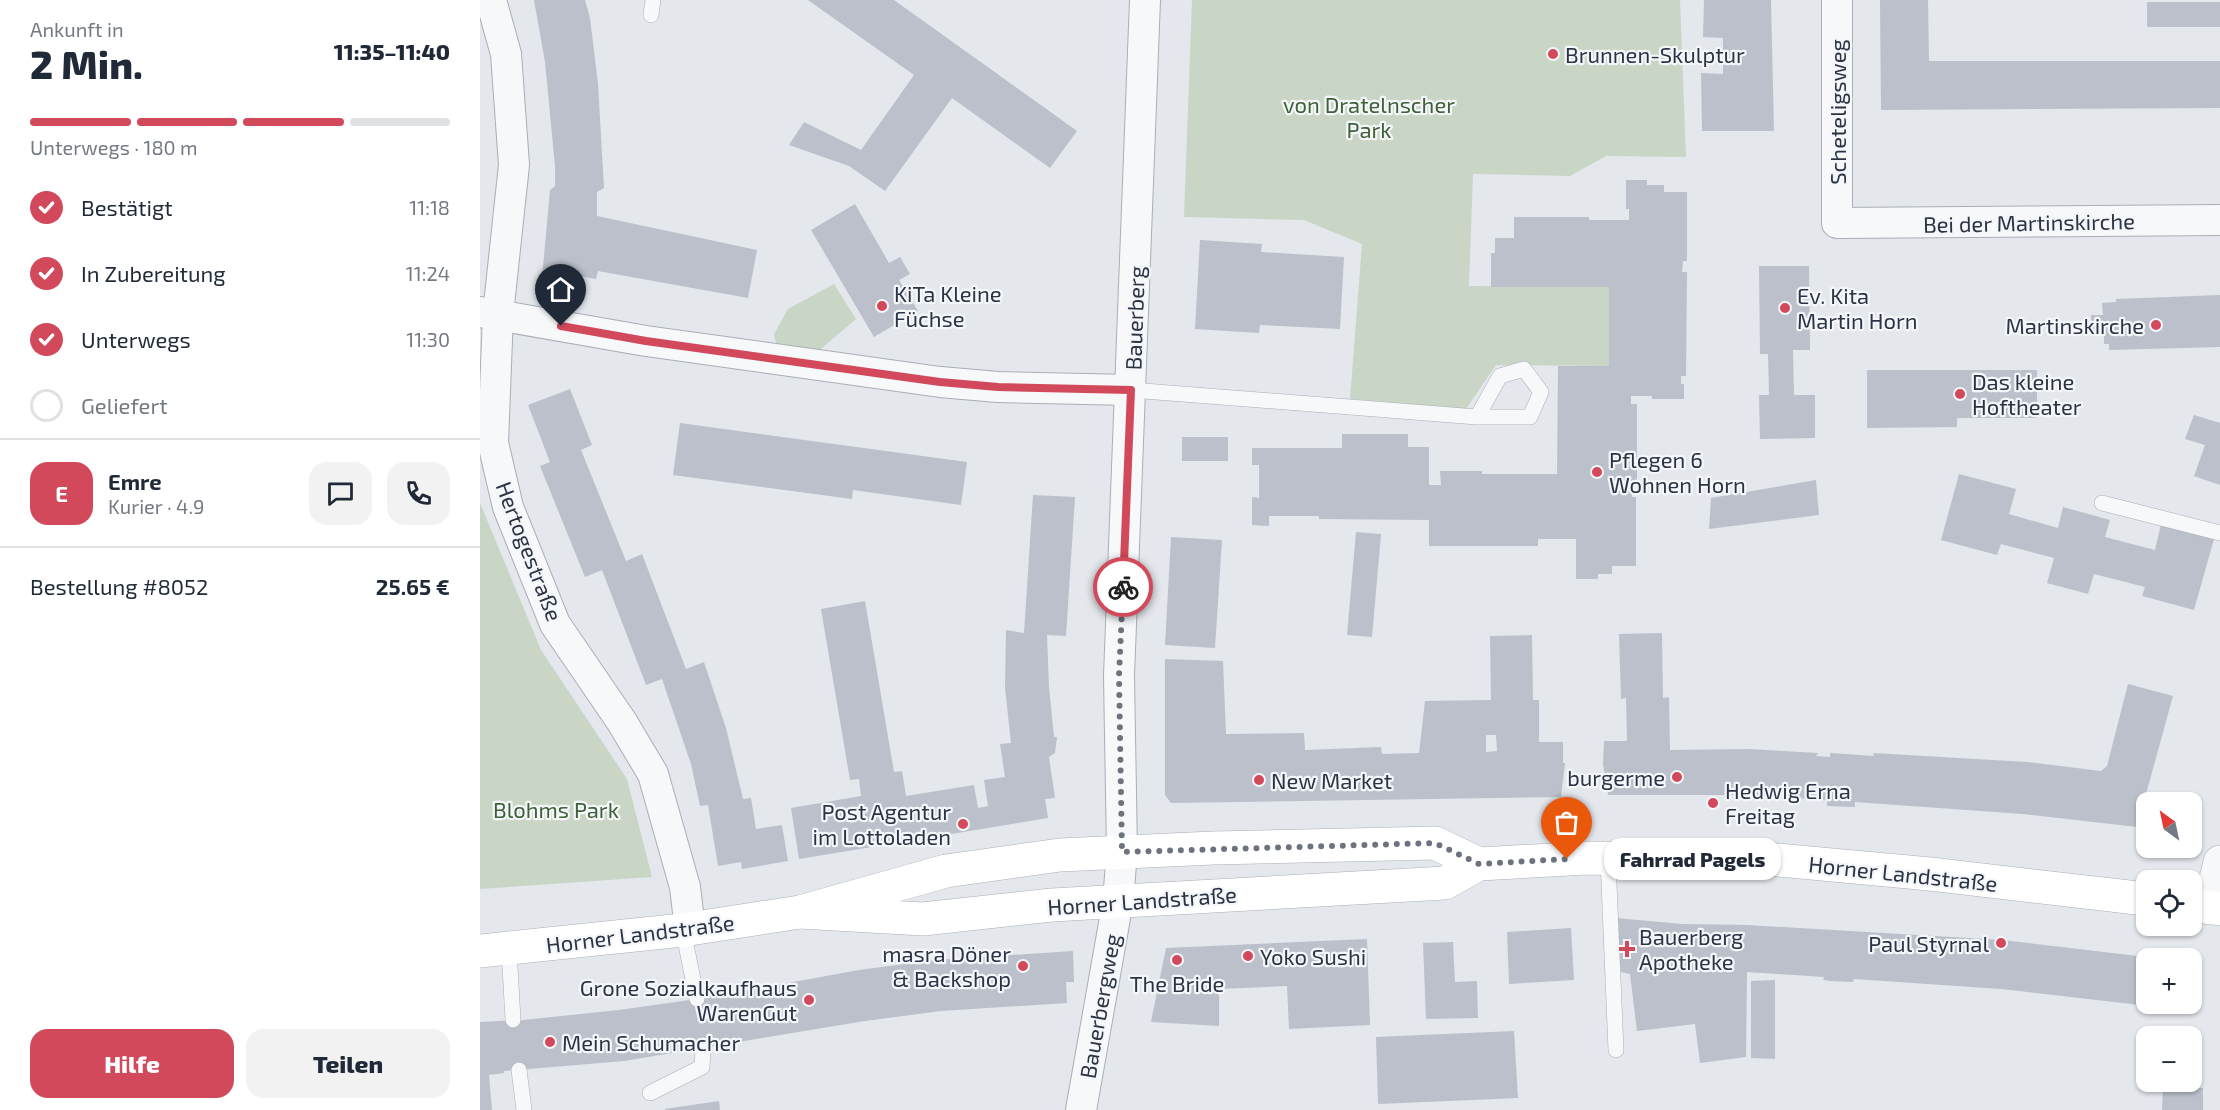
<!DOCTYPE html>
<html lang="de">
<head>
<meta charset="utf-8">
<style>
  :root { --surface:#fff; --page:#f2f2f3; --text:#1f2937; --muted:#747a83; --line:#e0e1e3; --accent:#d1495b }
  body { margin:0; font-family:"Exo 2",sans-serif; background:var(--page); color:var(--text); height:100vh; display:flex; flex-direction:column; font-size:22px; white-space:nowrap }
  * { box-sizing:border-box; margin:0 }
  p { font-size:20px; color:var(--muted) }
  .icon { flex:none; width:33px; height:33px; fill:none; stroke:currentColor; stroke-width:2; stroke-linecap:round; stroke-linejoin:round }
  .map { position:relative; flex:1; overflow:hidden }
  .panel { display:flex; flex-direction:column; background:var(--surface); width:480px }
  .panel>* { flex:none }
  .needle { width:39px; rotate:327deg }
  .tools { position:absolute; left:1656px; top:792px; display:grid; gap:12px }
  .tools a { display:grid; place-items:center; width:66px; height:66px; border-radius:12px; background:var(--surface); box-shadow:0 2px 4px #0004; font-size:30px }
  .pin { position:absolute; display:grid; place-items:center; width:51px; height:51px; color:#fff; margin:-62px -26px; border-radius:50% 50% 50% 0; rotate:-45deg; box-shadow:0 0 6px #0007 }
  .pin .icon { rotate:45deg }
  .courier { position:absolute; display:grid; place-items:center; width:60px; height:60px; margin:-30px; border:4px solid #d1495b; border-radius:50%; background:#fff; color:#222; box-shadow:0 2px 8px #0007 }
  .bubble { position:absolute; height:42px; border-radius:18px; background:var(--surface); box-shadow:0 2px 4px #0004; font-size:20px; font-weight:800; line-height:42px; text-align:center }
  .overview em { font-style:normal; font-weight:800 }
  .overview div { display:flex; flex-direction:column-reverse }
  .overview { display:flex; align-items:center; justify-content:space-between; height:102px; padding:0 30px }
  h1 { font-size:39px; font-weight:800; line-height:45px }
  .bar { display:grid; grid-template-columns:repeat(4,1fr); gap:9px 6px; align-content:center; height:72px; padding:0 30px }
  .bar i { height:8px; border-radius:4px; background:var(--line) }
  .bar .on { background:var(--accent) }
  .bar p { grid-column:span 4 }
  .line { display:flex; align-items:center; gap:15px; padding:0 30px; border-top:2px solid var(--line) }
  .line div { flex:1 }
  .round { display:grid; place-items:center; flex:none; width:63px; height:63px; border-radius:18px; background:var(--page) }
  ol { padding:0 30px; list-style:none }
  li { display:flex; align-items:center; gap:18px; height:66px }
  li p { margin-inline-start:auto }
  li .icon { padding:6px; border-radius:50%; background:var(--accent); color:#fff; stroke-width:4 }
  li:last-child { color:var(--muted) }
  li i { width:33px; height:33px; border:3px solid var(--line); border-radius:50% }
  .cta { display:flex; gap:12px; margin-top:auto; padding:12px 30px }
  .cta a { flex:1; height:69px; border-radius:18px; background:var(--accent); color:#fff; font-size:24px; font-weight:800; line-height:69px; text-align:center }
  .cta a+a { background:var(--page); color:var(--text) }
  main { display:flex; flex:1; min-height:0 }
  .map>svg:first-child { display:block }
  .green { fill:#c9d6c5 }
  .building { fill:#bbc0ca; fill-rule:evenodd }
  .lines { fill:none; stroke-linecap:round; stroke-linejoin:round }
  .service-casing { stroke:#a9aeb7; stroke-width:16 }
  .minor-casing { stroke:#a9aeb7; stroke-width:32 }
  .tertiary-casing { stroke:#a9aeb7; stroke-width:34 }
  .secondary-casing { stroke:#a9aeb7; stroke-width:34 }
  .service { stroke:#f7f8fa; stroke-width:15 }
  .minor { stroke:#f7f8fa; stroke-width:30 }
  .tertiary { stroke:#f7f8fa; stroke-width:33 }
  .secondary { stroke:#fff; stroke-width:33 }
  .done { stroke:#6c737f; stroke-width:6; stroke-dasharray:0 10.8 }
  .route { stroke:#d1495b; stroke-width:8 }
  .poi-dot { fill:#d1495b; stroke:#f4f6f9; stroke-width:2 }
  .labels { text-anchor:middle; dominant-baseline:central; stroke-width:4.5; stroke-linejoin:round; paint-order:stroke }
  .poi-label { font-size:22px; fill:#2b3445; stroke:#f4f6f9; text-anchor:start }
  .park-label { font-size:22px; fill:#3f6138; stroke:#f4f6f9 }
  .street-label { font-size:22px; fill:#2b3445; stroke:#f4f6f9 }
</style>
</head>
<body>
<main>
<section class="panel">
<div class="overview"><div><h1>2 Min.</h1><p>Ankunft in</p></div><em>11:35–11:40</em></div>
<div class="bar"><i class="on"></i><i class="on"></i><i class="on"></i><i></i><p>Unterwegs · 180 m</p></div>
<ol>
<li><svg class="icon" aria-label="check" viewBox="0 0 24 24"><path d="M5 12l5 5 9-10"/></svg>Bestätigt<p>11:18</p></li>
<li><svg class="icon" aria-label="check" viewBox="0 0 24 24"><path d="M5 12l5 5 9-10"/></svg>In Zubereitung<p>11:24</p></li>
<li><svg class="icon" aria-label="check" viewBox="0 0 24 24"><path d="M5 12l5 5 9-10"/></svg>Unterwegs<p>11:30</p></li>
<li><i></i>Geliefert</li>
</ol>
<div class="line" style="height:108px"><b class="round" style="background:var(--accent);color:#fff">E</b><div><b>Emre</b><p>Kurier · 4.9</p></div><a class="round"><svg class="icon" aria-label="chat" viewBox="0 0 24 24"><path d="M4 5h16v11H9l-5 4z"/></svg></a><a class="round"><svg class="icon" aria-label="phone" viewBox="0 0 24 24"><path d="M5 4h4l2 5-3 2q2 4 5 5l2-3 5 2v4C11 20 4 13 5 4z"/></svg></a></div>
<div class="line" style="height:78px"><div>Bestellung #8052</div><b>25.65 €</b></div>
<div class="cta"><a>Hilfe</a><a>Teilen</a></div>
</section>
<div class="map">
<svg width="1740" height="1110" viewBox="0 0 1740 1110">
  <rect width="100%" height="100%" fill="#e4e7ec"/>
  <!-- green -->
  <g class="green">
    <path d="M712 0H1200L1206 157 1126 156 1090 176 993 174 989 286 1129 287V366L1016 365 986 409 870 399 882 244 824 220 704 217Z"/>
    <path d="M354 284 376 319 335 354 297 347 294 334 308 309Z"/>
    <path d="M0 503 61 650 147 779 172 877 0 889Z"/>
  </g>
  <!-- building -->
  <g class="building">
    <path d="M54 0H105L110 18 118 84 124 188 117 192V216L277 250 268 298 118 271 116 279 78 272 76 281 62 278 70 190 75 186V166L65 62Z"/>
    <path d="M328 0H414L597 131 570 168 472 98 405 191 369 166 309 145 324 122 381 150 434 75Z"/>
    <path d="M1224 0H1291L1294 131H1222L1221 73 1243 74V38L1223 37Z"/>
    <path d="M1400 0H1448L1449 61H1740V108L1401 110Z"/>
    <rect x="1667" y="2" width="73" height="25"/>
    <path d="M1146 180H1167V185H1184V192H1207V261H1203L1202 272H1207L1206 376H1201V384H1204V399H1172V396H1151V404H1157V485H1152V497H1156V566H1132V574H1118V579H1096V539H1058V546H949V520L839 519V516H789V526L772 525V497L779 498V465H772V448H862V434H928V447H949V485H961L960 471H1002V474H1077L1078 366H1129V287H1011V253H1015V238H1034V217H1109V220H1149V209H1146Z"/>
    <path d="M375 204 409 263 420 257 430 274 419 280 438 311 394 337 331 230Z"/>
    <path d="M720 240 782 244 781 252 864 257 860 329 780 325 779 333 715 329Z"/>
    <path d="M1279 266H1329L1330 350H1313L1314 395H1335V438L1280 439 1279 395H1289L1288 354H1280Z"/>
    <path d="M1740 295V347L1629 350V344H1624V334L1612 335 1611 315H1623L1622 303 1636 302V299Z"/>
    <path d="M1387 370H1557V418H1477V427L1387 428Z"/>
    <path d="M90 389 112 445 101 450 146 561 162 554 206 669 224 662 246 728 263 799 271 798 276 829 302 825 308 861 262 869 261 862 238 866 228 805 220 806 211 764 182 679 166 685 122 570 105 577 60 466 70 462 48 405Z"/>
    <path d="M1714 415 1740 423V485L1714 476 1725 445 1705 439Z"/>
    <path d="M200 423 487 462 481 505 373 490 372 499 193 475Z"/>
    <rect x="702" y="437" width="46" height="24"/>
    <path d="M1479 474 1536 489 1529 514 1578 528 1583 507 1630 520 1625 537 1675 550 1681 524 1734 539 1714 610 1662 596 1665 587 1614 574 1608 594 1567 583 1574 558 1521 544 1517 555 1461 540Z"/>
    <path d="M1336 480 1339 515 1229 529 1231 498Z"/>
    <path d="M553 495 595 497 586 636 567 635 569 687 574 737H577L575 753 569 757 575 798 565 799 568 818 319 859 311 808 381 796 379 779 370 780 341 609 385 601 414 772 422 771 426 796 494 785 498 808 508 806 504 780 525 777 520 744 531 743 525 688 526 630 544 633Z"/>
    <path d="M876 532 901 534 892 637 867 635Z"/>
    <path d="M691 537 742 540 735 648 685 645Z"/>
    <path d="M1182 633 1183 698 1189 697 1190 750 1269 749 1338 753 1336 756 1350 757V753L1394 756 1393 753 1547 762 1621 771 1627 766 1648 684 1693 696 1657 827 1543 814 1375 802V807L1347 806V800L1267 795H1128L1123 764 1124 741H1147L1146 698 1141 699 1139 634Z"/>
    <path d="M1052 635 1053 700H1059V742H1083V763H1085L1081 797 691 803 685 795V659L743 661 746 734 824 733 825 750 901 747 902 754 939 753 945 701 1011 700 1010 636ZM1006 735H1016L1017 751 1006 752Z"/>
    <path d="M1136 918 1202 924 1267 925 1523 940 1666 957V1004H1677V1007L1521 989 1374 979 1373 982 1351 981 1343 980 1344 977 1267 972 1266 1057 1220 1063 1215 1024 1157 1031 1150 974 1141 972Z"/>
    <path d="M1091 928 1094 980 1029 984 1027 932Z"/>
    <path d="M887 939 890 1025 809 1029 807 986 739 989V1026L671 1022 686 948Z"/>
    <path d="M973 942 975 982 997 981 998 1018 946 1019 943 943Z"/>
    <path d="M593 951 594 982H586L587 1003 461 1011 385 1021 144 1061 24 1071V1073L9 1075 12 1110H0V1022L43 1020 139 1010 231 997 379 970 455 960Z"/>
    <path d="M1295 980V1059L1271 1058V981Z"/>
    <path d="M1034 1031 1038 1098 898 1104 896 1037Z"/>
    <path d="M1683 1087 1723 1088V1110H1682Z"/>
    <path d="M239 1101 240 1110H185V1109Z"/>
  </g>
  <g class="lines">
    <!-- service casing -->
    <g class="service-casing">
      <g id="service">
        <path d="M171 15 173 0"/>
        <path d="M651 390 997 417H1050L1061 392 1044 369 1020 376 997 417"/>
        <path d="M1622 503 1740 533"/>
        <path d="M1128 859 1136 1050"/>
        <path d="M203 930 217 999"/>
        <path d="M29 949 33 1020"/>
        <path d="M39 1070 44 1110"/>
        <path d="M170 1093 222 1067 223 1049"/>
      </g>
    </g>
    <!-- minor casing -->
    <g class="minor-casing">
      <g id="minor">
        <path d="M11 0 26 54 34 165 18 314 13 443 28 507 75 624 142 722 173 774 205 887 210 929"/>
        <path d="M1357 0V223L1740 220"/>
        <path d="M0 312 166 341 460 382 518 387 651 390"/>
        <path d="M601 1110 638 901 642 852 639 676 665 0"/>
      </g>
    </g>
    <!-- tertiary casing -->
    <g class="tertiary-casing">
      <path id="tertiary" d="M1729 908 1740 862"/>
    </g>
    <!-- secondary casing -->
    <g class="secondary-casing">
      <g id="secondary">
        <path d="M1712 905 1740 909"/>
        <path d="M320 912 443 919 572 905 965 883 999 864 1107 858 1287 859 1450 874 1666 899"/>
        <path d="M0 951 203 930 320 912 466 871 580 855 733 848 955 843 999 864"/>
      </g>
    </g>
    <!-- service -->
    <use href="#service" class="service"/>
    <!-- minor -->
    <use href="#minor" class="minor"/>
    <!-- tertiary -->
    <use href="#tertiary" class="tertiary"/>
    <!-- secondary -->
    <use href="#secondary" class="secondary"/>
  </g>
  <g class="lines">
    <!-- done -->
    <path class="done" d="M643 587 639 676 642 852 955 843 999 864 1087 859"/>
    <!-- route -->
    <path class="route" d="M81 326 166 341 460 382 518 387 651 390 643 587"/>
  </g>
  <!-- markers -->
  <g class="poi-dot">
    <circle cx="1073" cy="54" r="6"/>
    <circle cx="402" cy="306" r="6"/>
    <circle cx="1305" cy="308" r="6"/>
    <circle cx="1676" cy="325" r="6"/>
    <circle cx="1480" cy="394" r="6"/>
    <circle cx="1117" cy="472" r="6"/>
    <circle cx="1197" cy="777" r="6"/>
    <circle cx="779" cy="780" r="6"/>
    <circle cx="1233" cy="803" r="6"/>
    <circle cx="483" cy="824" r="6"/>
    <circle cx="1521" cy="943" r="6"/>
    <path d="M1144 940h6v6h6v6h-6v6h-6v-6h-6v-6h6z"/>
    <circle cx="768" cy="956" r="6"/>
    <circle cx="697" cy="960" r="6"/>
    <circle cx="543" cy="966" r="6"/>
    <circle cx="329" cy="1000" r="6"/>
    <circle cx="70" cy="1042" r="6"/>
  </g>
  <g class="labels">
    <!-- poi labels -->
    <g class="poi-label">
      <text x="1085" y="54">Brunnen-Skulptur</text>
      <text x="414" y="293">KiTa Kleine<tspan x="414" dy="25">Füchse</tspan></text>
      <text x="1317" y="295">Ev. Kita<tspan x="1317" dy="25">Martin Horn</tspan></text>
      <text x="1664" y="325" text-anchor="end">Martinskirche</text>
      <text x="1492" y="381">Das kleine<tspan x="1492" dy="25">Hoftheater</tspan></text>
      <text x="1129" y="459">Pflegen 6<tspan x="1129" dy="25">Wohnen Horn</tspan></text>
      <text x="1185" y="777" text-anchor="end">burgerme</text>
      <text x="791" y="780">New Market</text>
      <text x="1245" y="790">Hedwig Erna<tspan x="1245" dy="25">Freitag</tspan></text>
      <text x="471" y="811" text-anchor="end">Post Agentur<tspan x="471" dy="25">im Lottoladen</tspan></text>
      <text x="1159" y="936">Bauerberg<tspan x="1159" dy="25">Apotheke</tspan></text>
      <text x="1509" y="943" text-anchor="end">Paul Styrnal</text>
      <text x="531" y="953" text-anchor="end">masra Döner<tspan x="531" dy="25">&amp; Backshop</tspan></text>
      <text x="780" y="956">Yoko Sushi</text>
      <text x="697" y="983" text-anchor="middle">The Bride</text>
      <text x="317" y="987" text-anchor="end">Grone Sozialkaufhaus<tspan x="317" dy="25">WarenGut</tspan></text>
      <text x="82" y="1042">Mein Schumacher</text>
    </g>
    <!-- park labels -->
    <g class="park-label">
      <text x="889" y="104">von Dratelnscher<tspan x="889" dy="25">Park</tspan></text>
      <text x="76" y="809">Blohms Park</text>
    </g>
    <!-- street labels -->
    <g class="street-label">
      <text transform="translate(1357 112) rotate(-90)">Scheteligsweg</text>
      <text transform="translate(1549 222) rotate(-1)">Bei der Martinskirche</text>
      <text transform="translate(654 318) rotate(-88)">Bauerberg</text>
      <text transform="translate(50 551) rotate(69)">Hertogestraße</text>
      <text transform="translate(1423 873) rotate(6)">Horner Landstraße</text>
      <text transform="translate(662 900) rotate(-4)">Horner Landstraße</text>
      <text transform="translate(160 933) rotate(-7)">Horner Landstraße</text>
      <text transform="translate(619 1006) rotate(-80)">Bauerbergweg</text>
    </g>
  </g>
</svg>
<div class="tools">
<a><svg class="needle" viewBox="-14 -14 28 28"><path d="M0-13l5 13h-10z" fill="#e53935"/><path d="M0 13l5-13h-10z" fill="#747a83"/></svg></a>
<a><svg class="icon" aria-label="locate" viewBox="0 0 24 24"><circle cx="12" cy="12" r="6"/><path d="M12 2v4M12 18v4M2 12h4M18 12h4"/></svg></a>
<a>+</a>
<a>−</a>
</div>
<div class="pin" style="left:1087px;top:859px;background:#ea580c"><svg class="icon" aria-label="bag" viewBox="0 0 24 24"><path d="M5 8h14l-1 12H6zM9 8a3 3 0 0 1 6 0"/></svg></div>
<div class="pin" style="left:81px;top:326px;background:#1f2937"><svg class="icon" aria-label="home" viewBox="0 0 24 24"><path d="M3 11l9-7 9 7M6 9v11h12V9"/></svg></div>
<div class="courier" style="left:643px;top:587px"><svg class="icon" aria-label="bike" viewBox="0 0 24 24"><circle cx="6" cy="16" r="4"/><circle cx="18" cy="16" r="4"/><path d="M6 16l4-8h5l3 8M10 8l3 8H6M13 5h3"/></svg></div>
<div class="bubble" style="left:1124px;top:838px;width:177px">Fahrrad Pagels</div>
</div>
</main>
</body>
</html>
